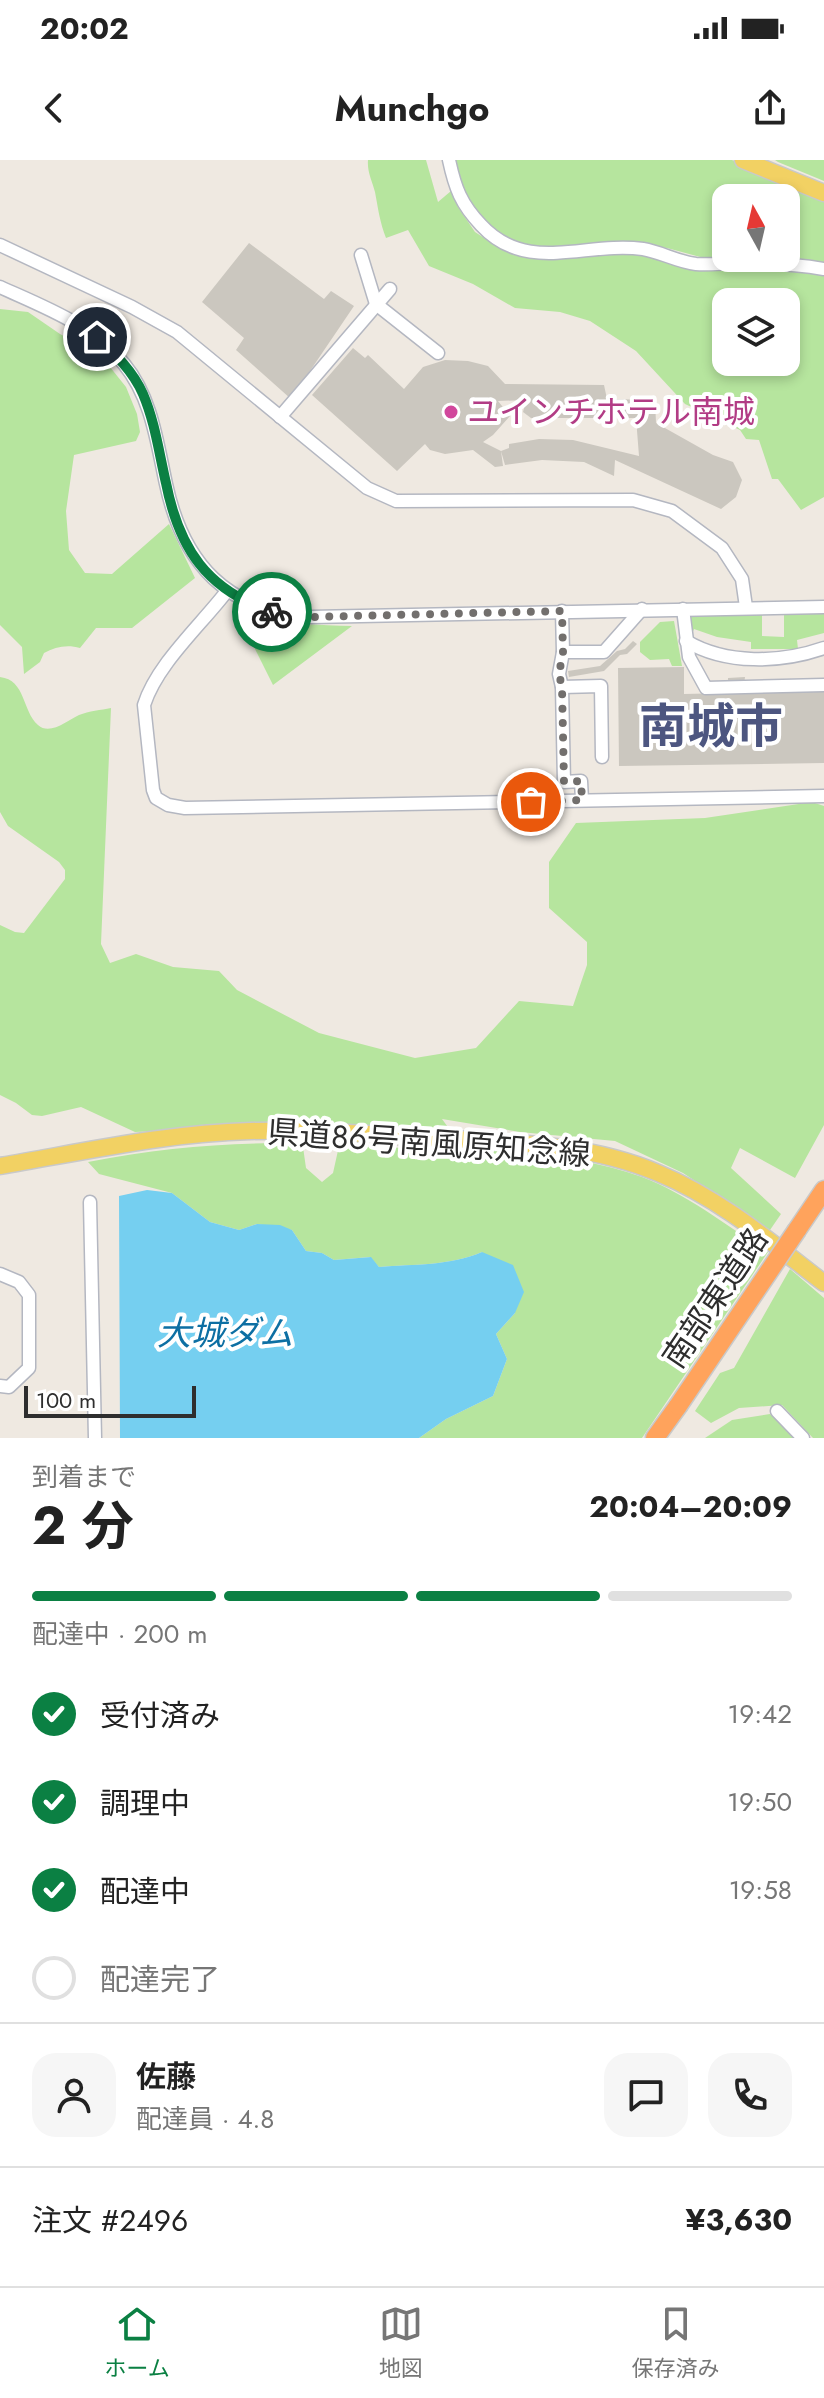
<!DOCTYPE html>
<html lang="ja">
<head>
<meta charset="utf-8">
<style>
  :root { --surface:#fff; --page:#f6f6f6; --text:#222; --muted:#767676; --line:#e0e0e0; --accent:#0b8043 }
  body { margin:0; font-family:Jost,"Noto Sans JP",sans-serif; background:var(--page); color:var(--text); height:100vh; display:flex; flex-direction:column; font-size:30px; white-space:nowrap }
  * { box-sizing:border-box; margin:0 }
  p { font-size:26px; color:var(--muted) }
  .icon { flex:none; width:44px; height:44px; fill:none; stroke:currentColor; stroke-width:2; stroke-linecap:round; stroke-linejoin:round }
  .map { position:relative; height:1278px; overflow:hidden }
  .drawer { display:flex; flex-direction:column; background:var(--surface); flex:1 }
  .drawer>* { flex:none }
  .needle { width:52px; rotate:352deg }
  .controls { position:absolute; left:712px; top:24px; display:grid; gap:16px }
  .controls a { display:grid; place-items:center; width:88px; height:88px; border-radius:16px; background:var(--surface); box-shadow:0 4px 12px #0003; font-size:40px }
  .scale { position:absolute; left:24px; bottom:20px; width:172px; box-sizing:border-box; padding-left:8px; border:4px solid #2e2e2e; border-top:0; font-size:22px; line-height:28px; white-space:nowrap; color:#2e2e2e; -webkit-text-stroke:6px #fff; paint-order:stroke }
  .pin { position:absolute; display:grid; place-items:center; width:68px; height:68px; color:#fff; margin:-34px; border:4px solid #fff; border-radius:50%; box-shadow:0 2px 8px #0007 }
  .courier { position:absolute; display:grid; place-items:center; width:80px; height:80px; margin:-40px; border:6px solid #0b8043; border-radius:50%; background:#fff; color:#222; box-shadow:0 2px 10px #0007 }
  .overview em { font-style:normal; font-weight:700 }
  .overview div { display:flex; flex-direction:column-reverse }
  .overview { display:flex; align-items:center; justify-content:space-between; height:136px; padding:0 32px }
  h1 { font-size:52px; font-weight:700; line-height:60px }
  .bar { display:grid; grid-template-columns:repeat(4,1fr); gap:12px 8px; align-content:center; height:96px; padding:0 32px }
  .bar i { height:10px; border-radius:6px; background:var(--line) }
  .bar .selected { background:var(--accent) }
  .bar p { grid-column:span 4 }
  .line { display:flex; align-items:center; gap:20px; padding:0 32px; border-top:2px solid var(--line) }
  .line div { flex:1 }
  .round { display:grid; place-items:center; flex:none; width:84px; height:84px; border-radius:24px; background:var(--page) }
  ol { padding:0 32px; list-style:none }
  li { display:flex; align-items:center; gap:24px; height:88px }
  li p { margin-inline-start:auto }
  li .icon { padding:8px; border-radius:50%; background:var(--accent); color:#fff; stroke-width:4 }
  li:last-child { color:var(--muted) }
  li i { width:44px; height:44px; border:4px solid var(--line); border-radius:50% }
  .status { display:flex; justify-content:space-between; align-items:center; height:56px; padding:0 40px; background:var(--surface); direction:ltr }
  .status svg { height:22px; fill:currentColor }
  header { display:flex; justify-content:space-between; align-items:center; height:104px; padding:0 32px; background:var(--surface); font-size:36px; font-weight:700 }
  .tabs { display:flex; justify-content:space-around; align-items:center; height:112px; border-top:2px solid var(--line); background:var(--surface); font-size:22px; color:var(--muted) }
  .tabs a { display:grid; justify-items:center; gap:4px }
  .tabs .selected { color:var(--accent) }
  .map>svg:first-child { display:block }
  .green { fill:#b6e59e; fill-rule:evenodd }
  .water { fill:#75cff0 }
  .building { fill:#cbc7bf; fill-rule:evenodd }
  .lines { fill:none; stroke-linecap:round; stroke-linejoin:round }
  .minor-casing { stroke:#b4b7c1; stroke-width:15 }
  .major-casing { stroke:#c9c9c9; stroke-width:19 }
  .highway-casing { stroke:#c9c9c9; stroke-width:21 }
  .minor { stroke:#fff; stroke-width:12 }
  .major { stroke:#f2d163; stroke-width:16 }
  .highway { stroke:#ffa35c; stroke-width:18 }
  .highway-bridge-casing { stroke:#c9c9c9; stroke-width:21; stroke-linecap:butt }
  .highway-bridge { stroke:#ffa35c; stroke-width:18 }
  .done { stroke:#726f6d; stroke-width:8; stroke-dasharray:0 14.4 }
  .route { stroke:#0b8043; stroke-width:10 }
  .hotel-dot { fill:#d1479c; stroke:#fff; stroke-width:3 }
  .labels { text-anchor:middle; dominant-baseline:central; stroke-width:8; stroke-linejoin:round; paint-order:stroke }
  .hotel-label { font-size:32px; fill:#b23c85; stroke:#fff; text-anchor:start }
  .street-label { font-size:32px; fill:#2e2e2e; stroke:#fff }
  .water-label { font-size:34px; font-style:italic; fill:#0d6fa3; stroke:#fff }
  .town-label { font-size:48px; font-weight:bold; fill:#4d5680; stroke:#fff }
</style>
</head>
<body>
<div class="status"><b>20:02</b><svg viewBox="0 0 49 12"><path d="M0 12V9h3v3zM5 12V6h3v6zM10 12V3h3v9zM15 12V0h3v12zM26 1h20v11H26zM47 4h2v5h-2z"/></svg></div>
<header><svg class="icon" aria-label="back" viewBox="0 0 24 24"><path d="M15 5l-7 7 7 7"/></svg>Munchgo<svg class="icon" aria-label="share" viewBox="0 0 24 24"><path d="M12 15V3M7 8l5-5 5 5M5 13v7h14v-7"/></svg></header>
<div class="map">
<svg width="824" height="1278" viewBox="0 0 824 1278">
  <rect width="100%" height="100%" fill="#efe9e1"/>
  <!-- green -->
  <g class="green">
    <path d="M368 0H426L438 42 451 31 458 47 475 72 501 89 543 98 635 93 692 107 765 108 824 114V337L801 350 778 319H772L759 280 746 279 740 270 685 244 636 191 590 161 560 152 515 148 473 124 429 106 408 70 386 78C380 63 378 48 375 32 372 21 367 12 368 0ZM726 142H786V202H726Z"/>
    <path d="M455 0H732L794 30 824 40V104L778 98H704L667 88 634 85 526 88 500 77 472 48 460 21ZM726 38H786V98H726Z"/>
    <path d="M775 0H824V21L778 2Z"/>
    <path d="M0 149 28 152 60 174 102 197 126 227 137 254 140 272 136 281 74 295 66 351 69 390 85 413 112 414 169 364 195 418 132 468H96L80 488C67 484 55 487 44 493L40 502 24 514 22 487 0 465Z"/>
    <path d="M824 451V473L797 480 798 489H751V482L717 477 694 469 691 476V455ZM762 454H784V477L762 476Z"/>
    <path d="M258 453C288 465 319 465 352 466L273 525 246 471Z"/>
    <path d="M674 461 682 506H672L669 499 650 500 640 492V482L660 462Z"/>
    <path d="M0 517C26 520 22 551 38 565 50 576 68 560 79 555 89 551 101 550 111 548L101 784 110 803 136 794 173 807 219 811 237 830 319 873 415 898 476 888 519 841 573 846 587 805V782L549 748V702L576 663 705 658 812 642 824 646V965L795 1018 740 988 731 1008 781 1054 770 1070 683 1013 615 981 520 972 442 959 450 970 302 964 135 972 81 947 42 956 32 955 16 943 0 935V765L15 772 24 773 65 719V710L59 702 8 666 0 652Z"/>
    <path d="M292 983 303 987 306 1008 322 1022 333 1013 339 986C432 990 555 985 642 1017 687 1034 727 1066 768 1092L642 1278H419L446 1259 493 1236 507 1199 496 1174 515 1153 482 1092C450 1106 414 1104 379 1107L370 1097 334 1100 322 1093 306 1091 292 1070 257 1064 239 1070 210 1062 172 1033 99 1014 88 1002C159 988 219 983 292 983Z"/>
    <path d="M790 1109 824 1138V1278H813L782 1245 739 1248 711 1263 695 1251 720 1213 734 1208Z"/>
    <path d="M770 1254 795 1278H705L732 1260Z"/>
  </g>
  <!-- water -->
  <path class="water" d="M147 1030 172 1033 210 1062 239 1070 257 1064 280 1065 292 1070 306 1091 322 1093 334 1100 371 1097 379 1107C414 1104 450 1106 482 1092L513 1105 524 1132 515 1153 496 1174 507 1199 493 1236 446 1259 419 1278H120L119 1036Z"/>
  <!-- building -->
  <g class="building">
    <path d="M249 83 324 139 331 131 354 146 291 239 236 190 244 178 202 142Z"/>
    <path d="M353 188 365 198 368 195 404 229 423 207 445 200 468 201 488 206 505 224 604 225 607 239 655 240 656 263 713 295 733 302 742 320 736 337 721 349 615 300 614 316 584 302 542 300 505 305 501 291 503 306 495 307 473 290 445 294 430 290 425 284 397 311 312 235ZM526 240 523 252 531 258H636L639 296 573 280 539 279 509 284V288L501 291 483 282 493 275 510 256 498 241Z"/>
    <path d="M633 481 637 484 627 494 620 495 604 511 569 517 568 511 600 506 617 491 625 489Z"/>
    <path d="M684 507V534L728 533V518L745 517 743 532 824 530V603L619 606 618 508Z"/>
  </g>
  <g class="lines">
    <!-- minor casing -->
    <g class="minor-casing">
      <g id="minor">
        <path d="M449 0C455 28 461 44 481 65 527 115 585 81 643 89 661 92 678 102 696 104 710 105 725 103 739 103 768 103 795 104 824 109"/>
        <path d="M0 85 132 147 177 172 367 328 396 341 633 340 672 351 722 388 742 419 746 447"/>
        <path d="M361 95 376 144 438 193"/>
        <path d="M0 127C44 147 93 165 124 204 152 238 157 283 166 324 183 404 227 451 311 457L824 447"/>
        <path d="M280 257 390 129"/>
        <path d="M227 431C201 465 157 504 144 545L153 630 156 638 168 645 185 648 824 636"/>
        <path d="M683 449 689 497 706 528 824 525"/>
        <path d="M562 451 563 492H604L642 449"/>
        <path d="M686 481C726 505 781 503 824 488"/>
        <path d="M563 492 559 514 562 527 564 622 581 621 582 640"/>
        <path d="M562 527 601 526 602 597"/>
        <path d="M90 1042 95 1278"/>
        <path d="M0 1114 19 1122 29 1135V1208L9 1227 0 1226"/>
        <path d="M777 1251 803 1278"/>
      </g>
    </g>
    <!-- major casing -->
    <g class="major-casing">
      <g id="major">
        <path d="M743 0 824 33"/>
        <path d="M0 1006C83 992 167 973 251 971 318 969 384 976 451 979 521 983 592 985 658 1013 719 1038 772 1083 824 1123"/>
      </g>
    </g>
    <!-- highway casing -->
    <g class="highway-casing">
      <g id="highway">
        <path d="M797 1070 824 1030"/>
        <path d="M655 1278 678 1246"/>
      </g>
    </g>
    <!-- minor -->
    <use href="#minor" class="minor"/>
    <!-- major -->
    <use href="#major" class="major"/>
    <!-- highway -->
    <use href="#highway" class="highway"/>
    <!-- highway-bridge casing -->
    <g class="highway-bridge-casing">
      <path id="highway-bridge" d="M678 1246 797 1070"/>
    </g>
    <!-- highway-bridge -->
    <use href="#highway-bridge" class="highway-bridge"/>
  </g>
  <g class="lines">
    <!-- done -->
    <path class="done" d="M272 452 311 457 562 451 563 492 559 514 562 527 564 622 581 621 582 640 531 642"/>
    <!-- route -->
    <path class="route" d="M97 177C115 194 133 211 143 234 155 262 159 293 166 323 179 389 207 430 272 452"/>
  </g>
  <!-- markers -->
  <circle class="hotel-dot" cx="451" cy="252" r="8"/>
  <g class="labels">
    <!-- hotel labels -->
    <g class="hotel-label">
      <text x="467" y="252">ユインチホテル南城</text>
    </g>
    <!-- street labels -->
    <g class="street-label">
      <text transform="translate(429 983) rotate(4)">県道86号南風原知念線</text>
      <text transform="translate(715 1138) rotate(-56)">南部東道路</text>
    </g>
    <!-- water labels -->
    <g class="water-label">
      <text x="225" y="1173">大城ダム</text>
    </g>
    <!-- town labels -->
    <g class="town-label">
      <text x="711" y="566">南城市</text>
    </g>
  </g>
</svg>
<div class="controls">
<a><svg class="needle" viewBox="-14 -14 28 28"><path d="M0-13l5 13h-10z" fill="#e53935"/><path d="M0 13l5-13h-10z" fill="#767676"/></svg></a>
<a><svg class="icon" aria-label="layers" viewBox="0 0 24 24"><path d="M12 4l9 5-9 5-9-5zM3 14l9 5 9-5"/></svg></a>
</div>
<div class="scale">100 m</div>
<div class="pin" style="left:531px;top:642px;background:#ea580c"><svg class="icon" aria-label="bag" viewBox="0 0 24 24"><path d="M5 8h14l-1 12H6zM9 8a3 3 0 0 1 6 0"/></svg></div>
<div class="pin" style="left:97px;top:177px;background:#1f2937"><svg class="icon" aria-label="home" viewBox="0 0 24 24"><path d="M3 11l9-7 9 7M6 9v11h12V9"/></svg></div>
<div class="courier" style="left:272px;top:452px"><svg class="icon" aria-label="bike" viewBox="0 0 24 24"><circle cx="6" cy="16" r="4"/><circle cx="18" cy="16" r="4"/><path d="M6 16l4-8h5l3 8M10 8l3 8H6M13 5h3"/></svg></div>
</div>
<section class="drawer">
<div class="overview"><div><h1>2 分</h1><p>到着まで</p></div><em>20:04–20:09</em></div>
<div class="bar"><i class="selected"></i><i class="selected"></i><i class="selected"></i><i></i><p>配達中 · 200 m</p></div>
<ol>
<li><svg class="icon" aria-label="check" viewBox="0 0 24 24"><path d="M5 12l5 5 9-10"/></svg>受付済み<p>19:42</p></li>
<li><svg class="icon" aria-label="check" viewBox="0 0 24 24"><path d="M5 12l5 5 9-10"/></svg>調理中<p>19:50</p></li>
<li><svg class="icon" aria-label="check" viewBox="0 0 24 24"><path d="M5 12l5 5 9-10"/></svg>配達中<p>19:58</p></li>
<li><i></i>配達完了</li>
</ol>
<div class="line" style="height:144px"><a class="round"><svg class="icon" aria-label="person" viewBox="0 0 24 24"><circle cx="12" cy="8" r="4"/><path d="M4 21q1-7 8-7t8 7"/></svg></a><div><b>佐藤</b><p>配達員 · 4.8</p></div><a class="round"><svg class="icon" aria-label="chat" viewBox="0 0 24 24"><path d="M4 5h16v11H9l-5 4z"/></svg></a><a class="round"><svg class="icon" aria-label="phone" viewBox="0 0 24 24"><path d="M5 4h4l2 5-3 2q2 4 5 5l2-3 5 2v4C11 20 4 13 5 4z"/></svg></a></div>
<div class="line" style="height:104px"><div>注文 #2496</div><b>¥3,630</b></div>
</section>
<nav class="tabs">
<a class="selected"><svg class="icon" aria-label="home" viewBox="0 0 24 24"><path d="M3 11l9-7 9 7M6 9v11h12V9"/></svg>ホーム</a>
<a><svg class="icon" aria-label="map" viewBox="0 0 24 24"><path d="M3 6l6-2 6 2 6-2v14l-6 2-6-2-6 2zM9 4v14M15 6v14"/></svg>地図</a>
<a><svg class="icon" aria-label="saved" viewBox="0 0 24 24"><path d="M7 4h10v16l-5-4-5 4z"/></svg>保存済み</a>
</nav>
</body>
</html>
